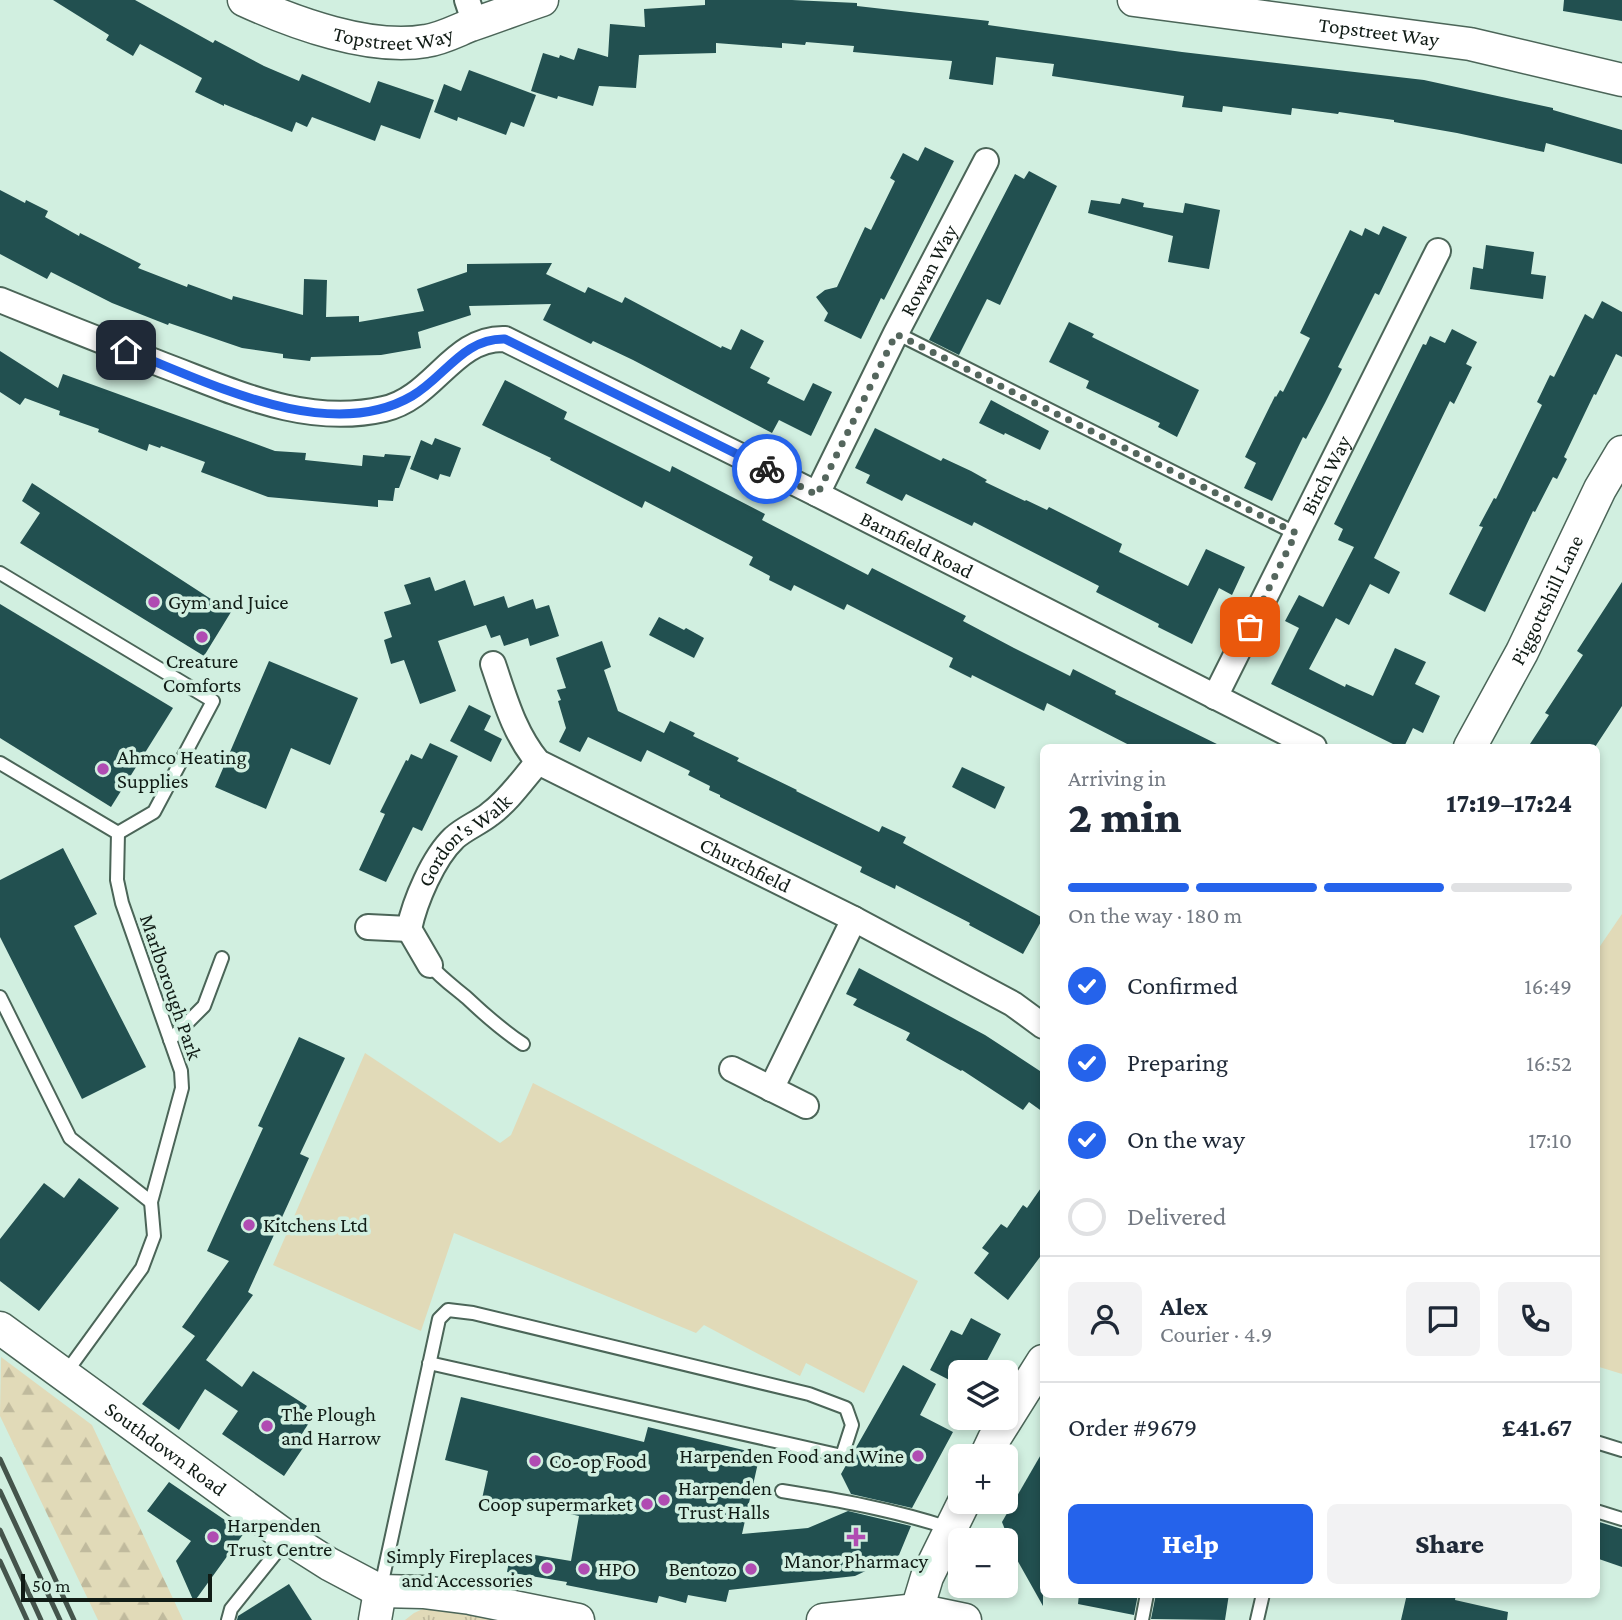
<!DOCTYPE html>
<html lang="en">
<head>
<meta charset="utf-8">
<style>
  :root { --surface:#fff; --page:#f2f2f3; --text:#1f2937; --muted:#747a83; --line:#e0e1e3; --accent:#2563eb }
  body { margin:0; font-family:"Crimson Pro",serif; background:var(--page); color:var(--text); height:100vh; display:flex; flex-direction:column; font-size:26px; white-space:nowrap }
  * { box-sizing:border-box; margin:0 }
  p { font-size:23px; color:var(--muted) }
  .icon { flex:none; width:38px; height:38px; fill:none; stroke:currentColor; stroke-width:2; stroke-linecap:round; stroke-linejoin:round }
  .map { position:relative; flex:1; overflow:hidden }
  .sheet { position:absolute; left:1040px; top:744px; width:560px; height:854px; display:flex; flex-direction:column; background:var(--surface); border-radius:10px; box-shadow:0 4px 10px #0003 }
  .sheet>* { flex:none }
  .tools { position:absolute; left:948px; top:1360px; display:grid; gap:14px }
  .tools a { display:grid; place-items:center; width:70px; height:70px; border-radius:10px; background:var(--surface); box-shadow:0 4px 10px #0003; font-size:35px }
  .scale { position:absolute; left:21px; bottom:18px; width:191px; box-sizing:border-box; padding-left:7px; border:4px solid #111c16; border-top:0; font-size:19px; line-height:24px; white-space:nowrap; color:#111c16; -webkit-text-stroke:5px #d1efe0; paint-order:stroke }
  .pin { position:absolute; display:grid; place-items:center; width:60px; height:60px; color:#fff; margin:-30px; border-radius:14px; box-shadow:0 4px 10px #0006 }
  .courier { position:absolute; display:grid; place-items:center; width:70px; height:70px; margin:-35px; border:5px solid #2563eb; border-radius:50%; background:#fff; color:#222; box-shadow:0 2px 9px #0007 }
  .headline em { font-style:normal; font-weight:800 }
  .headline div { display:flex; flex-direction:column-reverse }
  .headline { display:flex; align-items:center; justify-content:space-between; height:119px; padding:0 28px }
  h1 { font-size:46px; font-weight:800; line-height:52px }
  .bar { display:grid; grid-template-columns:repeat(4,1fr); gap:10px 7px; align-content:center; height:84px; padding:0 28px }
  .bar i { height:9px; border-radius:5px; background:var(--line) }
  .bar .current { background:var(--accent) }
  .bar p { grid-column:span 4 }
  .line { display:flex; align-items:center; gap:18px; padding:0 28px; border-top:2px solid var(--line) }
  .line div { flex:1 }
  .round { display:grid; place-items:center; flex:none; width:74px; height:74px; border-radius:10px; background:var(--page) }
  ol { padding:0 28px; list-style:none }
  li { display:flex; align-items:center; gap:21px; height:77px }
  li p { margin-inline-start:auto }
  li .icon { padding:7px; border-radius:50%; background:var(--accent); color:#fff; stroke-width:4 }
  li:last-child { color:var(--muted) }
  li i { width:38px; height:38px; border:4px solid var(--line); border-radius:50% }
  .button { display:flex; gap:14px; margin-top:auto; padding:14px 28px }
  .button a { flex:1; height:80px; border-radius:10px; background:var(--accent); color:#fff; font-size:28px; font-weight:800; line-height:80px; text-align:center }
  .button a+a { background:var(--page); color:var(--text) }
  .map>svg:first-child { display:block }
  .green { fill:#e1dab8 }
  .forest { fill:url(#forest-firs) }
  .park { fill:url(#park-tufts) }
  .building { fill:#225050 }
  .lines { fill:none; stroke-linecap:round; stroke-linejoin:round }
  .service-casing { stroke:#4b6558; stroke-width:16 }
  .minor-casing { stroke:#4b6558; stroke-width:28 }
  .tertiary-casing { stroke:#4b6558; stroke-width:35 }
  .service { stroke:#fff; stroke-width:12 }
  .minor { stroke:#fff; stroke-width:24 }
  .tertiary { stroke:#fff; stroke-width:32 }
  .rail { stroke:#44544b; stroke-width:5 }
  .done { stroke:#54665d; stroke-width:7; stroke-dasharray:0 12.6 }
  .route { stroke:#2563eb; stroke-width:9 }
  .poi-dot { fill:#b04cb2; stroke:#d1efe0; stroke-width:2.5 }
  .labels { text-anchor:middle; dominant-baseline:central; stroke-width:7; stroke-linejoin:round; paint-order:stroke }
  .street-label { font-size:21px; fill:#111c16; stroke:#d1efe0 }
  .poi-label { font-size:21px; fill:#111c16; stroke:#d1efe0; text-anchor:start }
</style>
</head>
<body>
<div class="map">
<svg width="1622" height="1620" viewBox="0 0 1622 1620">
  <defs>
    <pattern id="forest-firs" width="22" height="20" patternUnits="userSpaceOnUse" patternTransform="scale(1.75)"><rect width="22" height="20" fill="#e1dab8"/><path d="M5 1l3.5 6h-7zM16 11l3.5 6h-7z" fill="#c0ba9d"/></pattern>
    <pattern id="park-tufts" width="24" height="20" patternUnits="userSpaceOnUse" patternTransform="scale(1.75)"><rect width="24" height="20" fill="#e1dab8"/><path d="M3 7l-1-3M5 7V3M7 7l1-3M15 17l-1-3M17 17v-4M19 17l1-3" fill="none" stroke="#c0ba9d"/></pattern>
  </defs>
  <rect width="100%" height="100%" fill="#d1efe0"/>
  <!-- green -->
  <g class="green">
    <path d="M1622 914V1374L1596 1366V952Z"/>
    <path d="M365 1053 500 1143 511 1135 533 1083 918 1281 864 1393 806 1363 800 1376 704 1325 696 1333 454 1233 421 1331 273 1265Z"/>
  </g>
  <!-- forest -->
  <path class="forest" d="M1 1357 92 1425 183 1620H98L0 1416Z"/>
  <!-- park -->
  <path class="park" d="M427 1607 517 1620H405L414 1613Z"/>
  <!-- building -->
  <g class="building">
    <path d="M53 0H135L213 43 215 40 264 66 299 81 302 74 370 103 378 81 434 100 420 139 381 125 375 141 312 117 307 127 296 122 292 132 224 104V106L195 92 202 78 140 44 133 56 106 40 109 35Z"/>
    <path d="M705 0H792L857 3V6L989 21 988 25 1182 52 1424 80 1553 108V110L1622 130V164L1546 143 1544 152 1457 133 1394 122V120L1339 112 1338 114 1292 108 1291 115 1223 106 1222 112 1182 107 1184 96 1052 76 1054 64 996 57 993 85 949 79 952 61 853 52 854 46 806 42 805 45 782 43V48L716 43V53L639 55 636 88 599 86 593 106 558 96 557 99 531 91 543 53 559 58 560 55 574 60 578 48 608 57 610 24 645 27 644 9 705 5Z"/>
    <path d="M1564 0H1622V21L1563 11Z"/>
    <path d="M469 70 536 95 524 127 511 122 506 135 458 117 457 121 434 112 444 84 461 91Z"/>
    <path d="M925 147 954 161 884 300 881 298 861 339 824 321 828 313 816 297 825 290 837 287 865 227 871 230 895 181 890 178 903 153 918 161Z"/>
    <path d="M1029 171 1057 186 1000 305 987 299 959 355 929 340 1015 174 1024 179Z"/>
    <path d="M0 190 25 203 26 200 48 211 45 217 79 236 80 233 141 264 138 268 187 287 188 284 232 300 233 296 303 315 304 279 327 280 326 317 359 316V322L424 311 417 289 467 272V264L552 263 546 274 585 293 588 287 622 303 625 297 721 348 722 346 731 350 741 329 764 341 750 368 770 378 767 383 804 401 813 383 832 392 811 436 779 420 772 433 633 360 593 341 591 344 543 320 551 304 469 306 471 315 418 332 421 348 381 355 311 357 310 361 283 358V354L242 348 169 323 168 325 112 303 51 272 47 279 0 254Z"/>
    <path d="M1122 198 1144 203 1143 207 1183 213 1185 203 1220 210 1209 269 1168 262 1173 236 1088 213 1091 200 1120 204Z"/>
    <path d="M1383 226 1407 237 1379 295 1375 293 1338 367 1342 369 1325 403 1306 439 1303 437 1272 501 1244 488 1256 463 1245 457 1275 396 1276 397 1280 390 1283 392 1310 338 1300 333 1350 230 1362 236 1365 228 1379 235Z"/>
    <path d="M1486 245 1534 252 1531 274 1546 276 1543 299 1470 289 1473 267 1483 269Z"/>
    <path d="M1602 301 1622 312V357L1616 354 1596 395 1594 394 1564 457 1567 459 1557 479 1553 477 1535 512 1533 511 1485 612 1449 594 1483 527 1479 526 1494 498 1496 499 1542 405 1537 402 1550 375 1554 377 1585 314 1593 319Z"/>
    <path d="M1069 322 1094 334 1092 337 1199 390 1177 437 1158 427 1160 423 1086 388 1089 381 1049 362Z"/>
    <path d="M1452 329 1477 342 1466 364 1472 367 1454 404 1450 401 1374 558 1400 572 1389 594 1370 584 1349 625 1336 618 1309 669 1345 687 1346 684 1373 696 1395 648 1426 662 1415 684 1440 696 1423 733 1413 728 1404 747H1399L1271 684 1299 628 1285 621 1299 595 1323 607 1354 547 1338 540 1343 529 1334 524 1423 344 1426 345 1430 336 1445 343Z"/>
    <path d="M0 351 58 388 63 374 275 451 306 453 305 460 362 466 363 455 384 457 385 454 411 456 399 488H395L393 501 378 500V507L268 497 201 472 205 462 161 446 160 448 149 444 147 451 98 432 99 429 59 415 60 411 25 398 20 405 0 392Z"/>
    <path d="M505 380 567 412 564 419 670 472 672 466 736 499 765 514 762 520 841 561 868 575 872 568 966 616 963 621 1014 648 1070 676 1073 669 1116 691 1115 694 1223 747H1133L1047 703 1044 711 972 675 971 678 949 667 953 658 847 604 844 610 794 585 791 591 769 580 770 576 749 565 753 557 645 501 642 508 550 460 551 458 482 425Z"/>
    <path d="M991 400 1049 431 1040 450 1005 433 1004 435 979 423Z"/>
    <path d="M875 428 941 461 943 458 971 471 987 480 985 482 1025 501 1026 500 1047 510 1049 507 1122 544 1119 552 1188 586 1206 549 1245 567 1232 595 1219 588 1192 644 1158 627 1159 624 1096 592 1099 586 974 522 972 526 906 494 902 501 866 483 870 475 855 468Z"/>
    <path d="M435 438 461 448 450 477 440 474 438 480 410 469 421 440 432 445Z"/>
    <path d="M32 483 231 612 204 656 20 543 40 513 22 501Z"/>
    <path d="M430 577 435 591 465 580 474 606 504 596 508 608 533 599 536 609 549 605 559 636 530 646 528 638 504 646 500 635 491 638 486 625 438 641 456 691 420 704 404 660 391 664 384 640 392 637 384 612 411 604 404 585Z"/>
    <path d="M1622 582V706L1595 747H1528L1549 715 1545 713 1583 655 1577 651Z"/>
    <path d="M0 604 173 708 111 807 0 738Z"/>
    <path d="M659 617 684 630 686 628 704 638 694 658 649 635Z"/>
    <path d="M602 641 611 667 604 670 618 711 664 733 670 721 695 733 693 736 739 758 737 761 797 790 796 791 879 832 882 826 906 837 903 843 1043 918 1023 954 969 925 970 923 896 885 895 889 860 872 862 867 720 797V795L709 790 710 786 688 775 690 771 647 750 641 762 588 737 580 752 559 742 566 728 558 701 561 700 557 690 566 688 556 658Z"/>
    <path d="M269 661 358 698 330 765 291 748 266 809 215 787Z"/>
    <path d="M469 705 491 716 484 730 502 739 491 762 450 741Z"/>
    <path d="M430 743 458 756 422 831 413 827 386 882 359 870 385 814 380 812 406 760 408 761 411 754 422 759Z"/>
    <path d="M962 767 1005 787 995 809 952 787Z"/>
    <path d="M63 848 97 914 74 926 146 1067 82 1099 0 937V880Z"/>
    <path d="M859 968 985 1035 1043 1073V1112L1029 1102 1023 1110 962 1070 961 1071 906 1040 910 1033 853 1005 857 999 846 994Z"/>
    <path d="M299 1037 345 1058 300 1154 309 1158 248 1292 253 1295 206 1360 242 1387 253 1371 307 1406 303 1412 312 1418 300 1437 307 1442 284 1476 222 1434 238 1411 205 1389 179 1430 142 1404 195 1336 182 1327 229 1261 207 1251 263 1128 258 1126Z"/>
    <path d="M79 1178 119 1208 39 1311 0 1281V1239L44 1183 64 1198Z"/>
    <path d="M1043 1185V1253L1008 1300 974 1273 989 1253 982 1248 1001 1224 1007 1228 1023 1205 1027 1208Z"/>
    <path d="M971 1318 1001 1334 981 1372H961V1386L930 1370 951 1330 962 1335Z"/>
    <path d="M903 1365 936 1384 920 1415 953 1432 912 1508 851 1494 841 1474Z"/>
    <path d="M461 1397 644 1442 648 1427 760 1454 742 1534 808 1528 848 1511 911 1526 899 1555 855 1576 729 1590 726 1602 688 1595 686 1603 659 1596 657 1603 566 1585 567 1582 507 1572 511 1551 571 1561 579 1516 566 1513 567 1509 524 1499 521 1509 482 1499 488 1471 445 1460Z"/>
    <path d="M1043 1451V1606L1016 1558 1002 1522Z"/>
    <path d="M169 1482 244 1533 194 1602 176 1561 191 1541 147 1511Z"/>
    <path d="M1596 1521 1622 1529V1567L1596 1558Z"/>
    <path d="M289 1584 312 1620H237L238 1616Z"/>
    <path d="M1079 1594H1138L1134 1615 1078 1604Z"/>
    <path d="M1156 1594H1229L1225 1620 1151 1619Z"/>
    <path d="M1407 1594H1456L1455 1600 1508 1612 1507 1620H1401Z"/>
  </g>
  <g class="lines">
    <!-- service casing -->
    <g class="service-casing">
      <g id="service">
        <path d="M896 333 1295 533"/>
        <path d="M0 573 213 701 154 812 118 833"/>
        <path d="M0 763 118 833"/>
        <path d="M430 965C441 978 454 987 467 998 485 1015 502 1030 523 1044"/>
        <path d="M0 997 70 1138 151 1202"/>
        <path d="M170 1040 204 1006 222 958"/>
        <path d="M65 1374 142 1268 154 1236 151 1202 182 1088 181 1071 122 903 117 880 118 833"/>
        <path d="M1596 1442 1622 1450"/>
        <path d="M782 1491C839 1500 894 1510 949 1528"/>
        <path d="M1596 1511 1622 1519"/>
        <path d="M380 1591 439 1319 448 1310 473 1313 809 1394 846 1408 852 1425 842 1456 429 1363"/>
        <path d="M228 1620 231 1609 287 1539"/>
        <path d="M1142 1620 1147 1594"/>
        <path d="M1257 1620 1263 1594"/>
      </g>
    </g>
    <!-- minor casing -->
    <g class="minor-casing">
      <g id="minor">
        <path d="M467 0 475 24"/>
        <path id="s1" d="M0 300C54 322 109 344 163 365 235 392 306 427 384 409 434 398 453 337 505 339L817 494 1314 747"/>
        <path id="s2" d="M817 494 896 333 986 161"/>
        <path id="s3" d="M493 664C505 699 514 733 538 762L854 919 1013 1004 1043 1026"/>
        <path id="s4" d="M1215 697 1438 251"/>
        <path d="M368 927 409 929"/>
        <path id="s5" d="M430 965 409 929C415 901 433 858 454 838 465 828 479 823 490 814 509 800 523 779 538 762"/>
        <path d="M732 1069 806 1106"/>
        <path d="M771 1089 854 919"/>
      </g>
    </g>
    <!-- tertiary casing -->
    <g class="tertiary-casing">
      <g id="tertiary">
        <path id="s6" d="M244 0C294 23 371 51 426 41 441 39 456 31 471 25 495 17 518 8 542 0"/>
        <path id="s7" d="M1134 0 1470 44 1622 80"/>
        <path id="s8" d="M1470 747 1522 652 1600 489 1622 452"/>
        <path id="s9" d="M0 1328 288 1538 329 1564 380 1591 423 1592 470 1598 578 1620"/>
        <path d="M986 1456 994 1439 1043 1361"/>
        <path d="M917 1610 927 1577 964 1502"/>
        <path d="M375 1620 380 1591"/>
        <path d="M823 1620 917 1610 965 1620"/>
      </g>
    </g>
    <!-- service -->
    <use href="#service" class="service"/>
    <!-- minor -->
    <use href="#minor" class="minor"/>
    <!-- tertiary -->
    <use href="#tertiary" class="tertiary"/>
    <!-- rail -->
    <g class="rail">
      <path d="M0 1459 74 1620"/>
      <path d="M0 1491 60 1620"/>
      <path d="M0 1530 41 1620"/>
      <path d="M0 1561 27 1620"/>
    </g>
  </g>
  <g class="lines">
    <!-- done -->
    <path class="done" d="M767 469 817 495 896 334 1296 533 1250 627"/>
    <!-- route -->
    <path class="route" d="M126 350C208 382 328 445 412 396 445 377 463 338 505 339L767 469"/>
  </g>
  <!-- markers -->
  <g class="poi-dot">
    <circle cx="154" cy="602" r="7"/>
    <circle cx="202" cy="637" r="7"/>
    <circle cx="103" cy="769" r="7"/>
    <circle cx="249" cy="1225" r="7"/>
    <circle cx="267" cy="1426" r="7"/>
    <circle cx="918" cy="1456" r="7"/>
    <circle cx="535" cy="1461" r="7"/>
    <circle cx="664" cy="1500" r="7"/>
    <circle cx="647" cy="1504" r="7"/>
    <circle cx="213" cy="1537" r="7"/>
    <path d="M852.5 1526.5h7v7h7v7h-7v7h-7v-7h-7v-7h7z"/>
    <circle cx="547" cy="1568" r="7"/>
    <circle cx="584" cy="1569" r="7"/>
    <circle cx="751" cy="1569" r="7"/>
  </g>
  <g class="labels">
    <!-- street labels -->
    <g class="street-label">
      <text stroke="none"><textPath href="#s6" startOffset="156">Topstreet Way</textPath></text>
      <text stroke="none"><textPath href="#s7" startOffset="247">Topstreet Way</textPath></text>
      <text stroke="none"><textPath href="#s2" startOffset="250">Rowan Way</textPath></text>
      <text stroke="none"><textPath href="#s4" startOffset="248">Birch Way</textPath></text>
      <text stroke="none"><textPath href="#s1" startOffset="1008">Barnfield Road</textPath></text>
      <text stroke="none"><textPath href="#s8" startOffset="166">Piggottshill Lane</textPath></text>
      <text stroke="none"><textPath href="#s5" startOffset="150">Gordon's Walk</textPath></text>
      <text stroke="none"><textPath href="#s3" startOffset="340">Churchfield</textPath></text>
      <text transform="translate(171 987) rotate(71)">Marlborough Park</text>
      <text stroke="none"><textPath href="#s9" startOffset="205">Southdown Road</textPath></text>
    </g>
    <!-- poi labels -->
    <g class="poi-label">
      <text x="168" y="602">Gym and Juice</text>
      <text x="202" y="661" text-anchor="middle">Creature<tspan x="202" dy="24">Comforts</tspan></text>
      <text x="117" y="757">Ahmco Heating<tspan x="117" dy="24">Supplies</tspan></text>
      <text x="263" y="1225">Kitchens Ltd</text>
      <text x="281" y="1414">The Plough<tspan x="281" dy="24">and Harrow</tspan></text>
      <text x="904" y="1456" text-anchor="end">Harpenden Food and Wine</text>
      <text x="549" y="1461">Co-op Food</text>
      <text x="678" y="1488">Harpenden<tspan x="678" dy="24">Trust Halls</tspan></text>
      <text x="633" y="1504" text-anchor="end">Coop supermarket</text>
      <text x="227" y="1525">Harpenden<tspan x="227" dy="24">Trust Centre</tspan></text>
      <text x="533" y="1556" text-anchor="end">Simply Fireplaces<tspan x="533" dy="24">and Accessories</tspan></text>
      <text x="856" y="1561" text-anchor="middle">Manor Pharmacy</text>
      <text x="598" y="1569">HPO</text>
      <text x="737" y="1569" text-anchor="end">Bentozo</text>
    </g>
  </g>
</svg>
<div class="tools">
<a><svg class="icon" aria-label="layers" viewBox="0 0 24 24"><path d="M12 4l9 5-9 5-9-5zM3 14l9 5 9-5"/></svg></a>
<a>+</a>
<a>−</a>
</div>
<div class="scale">50 m</div>
<div class="pin" style="left:1250px;top:627px;background:#ea580c"><svg class="icon" aria-label="bag" viewBox="0 0 24 24"><path d="M5 8h14l-1 12H6zM9 8a3 3 0 0 1 6 0"/></svg></div>
<div class="pin" style="left:126px;top:350px;background:#1f2937"><svg class="icon" aria-label="home" viewBox="0 0 24 24"><path d="M3 11l9-7 9 7M6 9v11h12V9"/></svg></div>
<div class="courier" style="left:767px;top:469px"><svg class="icon" aria-label="bike" viewBox="0 0 24 24"><circle cx="6" cy="16" r="4"/><circle cx="18" cy="16" r="4"/><path d="M6 16l4-8h5l3 8M10 8l3 8H6M13 5h3"/></svg></div>
<section class="sheet">
<div class="headline"><div><h1>2 min</h1><p>Arriving in</p></div><em>17:19–17:24</em></div>
<div class="bar"><i class="current"></i><i class="current"></i><i class="current"></i><i></i><p>On the way · 180 m</p></div>
<ol>
<li><svg class="icon" aria-label="check" viewBox="0 0 24 24"><path d="M5 12l5 5 9-10"/></svg>Confirmed<p>16:49</p></li>
<li><svg class="icon" aria-label="check" viewBox="0 0 24 24"><path d="M5 12l5 5 9-10"/></svg>Preparing<p>16:52</p></li>
<li><svg class="icon" aria-label="check" viewBox="0 0 24 24"><path d="M5 12l5 5 9-10"/></svg>On the way<p>17:10</p></li>
<li><i></i>Delivered</li>
</ol>
<div class="line" style="height:126px"><a class="round"><svg class="icon" aria-label="person" viewBox="0 0 24 24"><circle cx="12" cy="8" r="4"/><path d="M4 21q1-7 8-7t8 7"/></svg></a><div><b>Alex</b><p>Courier · 4.9</p></div><a class="round"><svg class="icon" aria-label="chat" viewBox="0 0 24 24"><path d="M4 5h16v11H9l-5 4z"/></svg></a><a class="round"><svg class="icon" aria-label="phone" viewBox="0 0 24 24"><path d="M5 4h4l2 5-3 2q2 4 5 5l2-3 5 2v4C11 20 4 13 5 4z"/></svg></a></div>
<div class="line" style="height:91px"><div>Order #9679</div><b>£41.67</b></div>
<div class="button"><a>Help</a><a>Share</a></div>
</section>
</div>
</body>
</html>
